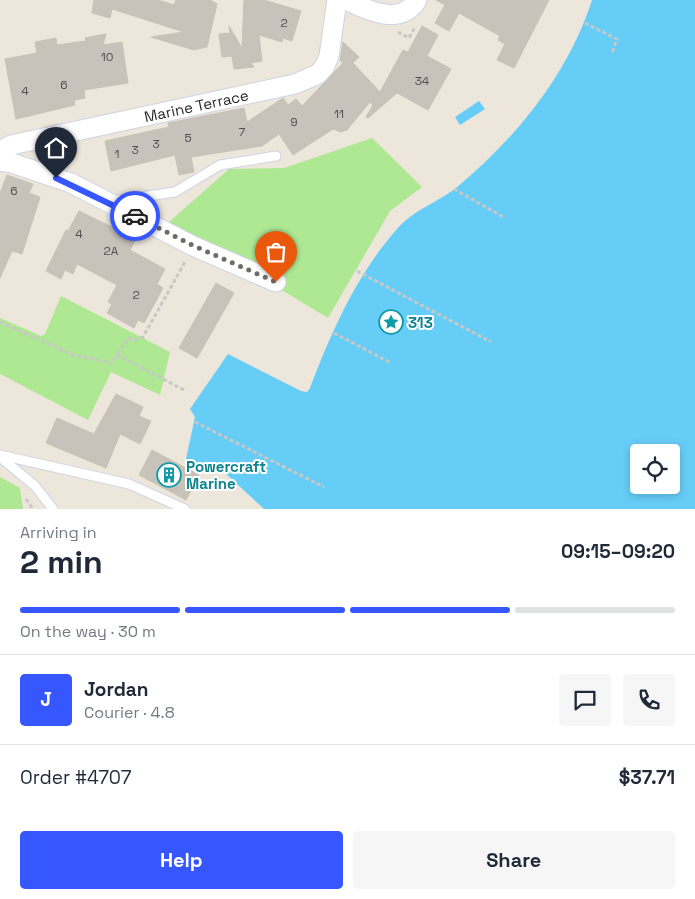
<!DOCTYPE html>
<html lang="en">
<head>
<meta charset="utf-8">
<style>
  :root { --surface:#fff; --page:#f6f6f7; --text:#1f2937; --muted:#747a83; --line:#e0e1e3; --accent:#3656ff }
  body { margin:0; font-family:"Space Grotesk",sans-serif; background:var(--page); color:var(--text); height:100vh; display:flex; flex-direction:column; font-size:19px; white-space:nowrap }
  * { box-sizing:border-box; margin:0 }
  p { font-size:16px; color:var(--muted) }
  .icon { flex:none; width:28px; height:28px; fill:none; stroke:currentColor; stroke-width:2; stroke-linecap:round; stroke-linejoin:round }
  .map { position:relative; height:509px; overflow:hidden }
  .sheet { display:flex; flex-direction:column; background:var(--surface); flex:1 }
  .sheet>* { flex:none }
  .fabs { position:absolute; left:630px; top:444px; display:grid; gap:10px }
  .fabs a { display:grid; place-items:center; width:50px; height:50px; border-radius:5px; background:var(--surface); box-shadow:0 2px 8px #0003; font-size:25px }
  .pin { position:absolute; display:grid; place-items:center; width:42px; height:42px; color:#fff; margin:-51px -21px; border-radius:50% 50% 50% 0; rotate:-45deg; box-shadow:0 0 5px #0007 }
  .pin .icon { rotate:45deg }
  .courier { position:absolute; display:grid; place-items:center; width:50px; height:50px; margin:-25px; border:4px solid #3656ff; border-radius:50%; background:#fff; color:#222; box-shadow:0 1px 6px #0007 }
  .headline em { font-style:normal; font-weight:700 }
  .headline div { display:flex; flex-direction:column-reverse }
  .headline { display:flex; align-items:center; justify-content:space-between; height:85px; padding:0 20px }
  h1 { font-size:32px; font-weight:700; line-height:38px }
  .bar { display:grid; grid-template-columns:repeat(4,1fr); gap:8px 5px; align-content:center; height:60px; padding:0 20px }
  .bar i { height:6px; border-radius:4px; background:var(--line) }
  .bar .selected { background:var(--accent) }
  .bar p { grid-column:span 4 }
  .line { display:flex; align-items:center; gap:12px; padding:0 20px; border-top:1px solid var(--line) }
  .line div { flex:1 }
  .round { display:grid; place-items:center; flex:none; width:52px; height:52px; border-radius:5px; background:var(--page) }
  .button { display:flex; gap:10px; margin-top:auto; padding:10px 20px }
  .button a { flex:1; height:58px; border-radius:5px; background:var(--accent); color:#fff; font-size:20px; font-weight:700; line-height:58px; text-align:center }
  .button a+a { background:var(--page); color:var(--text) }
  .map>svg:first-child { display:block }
  .green { fill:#aee893 }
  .water { fill:#66cdf7; fill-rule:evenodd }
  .building { fill:#c8c3ba; stroke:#c9c2b4 }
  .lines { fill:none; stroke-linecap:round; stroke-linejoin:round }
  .lane-casing { stroke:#d0d3e4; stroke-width:11 }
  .street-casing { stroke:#d0d3e4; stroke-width:21 }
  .path { stroke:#c8c8c8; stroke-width:3; stroke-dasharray:4 2.5; stroke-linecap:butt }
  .lane { stroke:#fff; stroke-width:9 }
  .street { stroke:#fff; stroke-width:19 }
  .done { stroke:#6e6c68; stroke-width:5; stroke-dasharray:0 9 }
  .route { stroke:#3656ff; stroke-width:6 }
  .labels { text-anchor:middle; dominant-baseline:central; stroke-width:4; stroke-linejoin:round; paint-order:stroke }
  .number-label { font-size:12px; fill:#52504e }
  .street-label { font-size:15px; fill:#2a2a2a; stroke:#fff }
  .culture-label { font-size:15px; font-weight:bold; fill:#0d838f; stroke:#fff; text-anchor:start }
</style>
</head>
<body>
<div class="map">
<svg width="695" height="509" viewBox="0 0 695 509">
  <rect width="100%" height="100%" fill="#ede6db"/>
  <!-- green -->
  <g class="green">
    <path d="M372 138 422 187 390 211 328 318 169 222 229 169 284 168Z"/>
    <path d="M61 296 170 352 160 395 111 372 88 420 0 374V318L41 336 45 334Z"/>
    <path d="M0 477 20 488 23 509H0Z"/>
  </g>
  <!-- water -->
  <g class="water">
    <path d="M592 0H695V509H264L224 472 186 459 195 417 190 409 228 354 301 391 307 392 310 388C331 332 357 274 397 229 412 211 438 202 456 188 516 138 568 75 592 0ZM671 452V485H639V452Z"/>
    <path d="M479 101 485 109 460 125 455 117Z"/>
  </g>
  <!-- building -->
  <g class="building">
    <path d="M94 0H158L174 5 176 0H210L217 4 207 47 194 50 151 37 184 32 112 9 110 18 92 13Z"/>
    <path d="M244 0H264L301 11 292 41 283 38 282 42 259 35 262 61 251 63 254 67 234 69 232 56 222 57 219 34 230 33 229 26 242 48Z"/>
    <path d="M436 0H549L514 68 497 60 505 44 498 40 500 36 459 13 449 31 435 23 445 5Z"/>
    <path d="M422 26 438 35 427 56 451 69 428 110 397 93 368 118 366 117 373 105 370 102 347 130 341 132 333 129 293 155 279 134 262 146 191 157 194 172 179 175 175 155 111 171 105 141 169 127 168 123 244 108 247 122 283 98 288 105 296 99 302 106 343 63 340 60 343 42 359 57 353 63 380 92 403 50 408 52Z"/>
    <path d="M106 34 103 45 122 42 128 83 84 90 85 98 74 100 75 105 16 119 5 59 37 53 35 42 56 38 57 45 86 41 85 38Z"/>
    <path d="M7 175 33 184 29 193 40 197 22 254 12 251 0 278V193Z"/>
    <path d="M79 211 136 239 130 250 165 269 157 284 163 288 144 323 138 320 134 328 107 313 112 304 108 302 117 285 77 264 73 274 65 270 61 279 46 271 66 230 68 231Z"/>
    <path d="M216 283 234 293 197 358 179 348Z"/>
    <path d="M116 394 143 407 139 416 151 421 140 444 120 434 106 468 46 443 57 418 94 434Z"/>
    <path d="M152 450 199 475 186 500 139 475Z"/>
  </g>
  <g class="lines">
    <!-- lane casing -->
    <g class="lane-casing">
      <g id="lane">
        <path d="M113 201 175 192 220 165 276 156"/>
        <path d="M0 455 129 484 185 509"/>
        <path d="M0 457 35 486 53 509"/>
      </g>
    </g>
    <!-- street casing -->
    <g class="street-casing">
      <g id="street">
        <path d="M346 0C367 10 401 27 417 0"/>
        <path id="s1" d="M0 151 11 145 295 84 318 74 325 66 329 56 337 0"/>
        <path d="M0 161 12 163 71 183 193 246 276 282"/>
      </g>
    </g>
    <!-- path -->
    <g class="path">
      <path d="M585 23 617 39 612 53"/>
      <path d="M398 32 409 38 415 27"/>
      <path d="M454 189 505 218"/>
      <path d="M357 271 491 342"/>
      <path d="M0 322 73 355 112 363 128 338 134 340 143 337 185 262"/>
      <path d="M334 333 391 363"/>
      <path d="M117 355 186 391"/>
      <path d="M195 422 324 487"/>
      <path d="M26 499 33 509"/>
    </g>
    <!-- lane -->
    <use href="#lane" class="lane"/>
    <!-- street -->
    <use href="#street" class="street"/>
  </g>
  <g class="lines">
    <!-- done -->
    <path class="done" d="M135 216 194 246 276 282"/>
    <!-- route -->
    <path class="route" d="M56 178 135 216"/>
  </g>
  <!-- icons -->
  <defs>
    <g id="sight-ring" transform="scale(1.25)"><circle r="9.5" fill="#fff" stroke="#0f9aa8" stroke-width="1.5"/><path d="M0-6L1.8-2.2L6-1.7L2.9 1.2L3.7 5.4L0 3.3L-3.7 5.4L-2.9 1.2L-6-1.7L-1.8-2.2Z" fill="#0f9aa8"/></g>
    <g id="building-ring" transform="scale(1.25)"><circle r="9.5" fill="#fff" stroke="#0f9aa8" stroke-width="1.5"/><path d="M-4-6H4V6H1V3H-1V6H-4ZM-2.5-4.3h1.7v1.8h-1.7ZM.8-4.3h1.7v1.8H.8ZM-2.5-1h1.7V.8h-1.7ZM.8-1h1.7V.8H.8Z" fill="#0f9aa8"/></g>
  </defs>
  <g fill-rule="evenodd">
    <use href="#sight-ring" x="391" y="322"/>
    <use href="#building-ring" x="169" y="475"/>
  </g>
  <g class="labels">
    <!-- number labels -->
    <g class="number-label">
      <text x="284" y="23">2</text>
      <text x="107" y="57">10</text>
      <text x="422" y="81">34</text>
      <text x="64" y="85">6</text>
      <text x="25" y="91">4</text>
      <text x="339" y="114">11</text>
      <text x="294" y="122">9</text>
      <text x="242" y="132">7</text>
      <text x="188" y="138">5</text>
      <text x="156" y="144">3</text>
      <text x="135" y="150">3</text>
      <text x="117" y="154">1</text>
      <text x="14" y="191">6</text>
      <text x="79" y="234">4</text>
      <text x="111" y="251">2A</text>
      <text x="136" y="295">2</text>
    </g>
    <!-- street labels -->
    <g class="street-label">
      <text stroke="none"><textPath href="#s1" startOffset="202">Marine Terrace</textPath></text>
    </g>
    <!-- culture labels -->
    <g class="culture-label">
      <text x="408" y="322">313</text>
      <text x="186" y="466">Powercraft<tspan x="186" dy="17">Marine</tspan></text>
    </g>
  </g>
</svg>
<div class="fabs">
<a><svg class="icon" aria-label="locate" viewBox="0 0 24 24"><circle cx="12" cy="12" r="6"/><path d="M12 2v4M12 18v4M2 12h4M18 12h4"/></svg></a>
</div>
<div class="pin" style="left:276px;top:282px;background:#ea580c"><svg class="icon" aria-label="bag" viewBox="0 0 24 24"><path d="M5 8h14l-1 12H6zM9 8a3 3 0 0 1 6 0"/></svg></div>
<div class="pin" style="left:56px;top:178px;background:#1f2937"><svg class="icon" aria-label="home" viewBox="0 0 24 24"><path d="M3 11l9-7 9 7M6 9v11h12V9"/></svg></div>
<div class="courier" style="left:135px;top:216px"><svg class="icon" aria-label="car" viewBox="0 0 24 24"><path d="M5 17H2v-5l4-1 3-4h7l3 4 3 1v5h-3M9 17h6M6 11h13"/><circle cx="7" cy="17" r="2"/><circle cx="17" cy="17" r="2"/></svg></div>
</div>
<section class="sheet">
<div class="headline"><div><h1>2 min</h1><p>Arriving in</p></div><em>09:15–09:20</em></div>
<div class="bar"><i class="selected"></i><i class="selected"></i><i class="selected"></i><i></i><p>On the way · 30 m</p></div>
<div class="line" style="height:90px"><b class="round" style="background:var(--accent);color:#fff">J</b><div><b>Jordan</b><p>Courier · 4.8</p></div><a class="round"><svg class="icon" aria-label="chat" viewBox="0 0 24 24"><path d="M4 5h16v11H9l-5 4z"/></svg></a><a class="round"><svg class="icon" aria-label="phone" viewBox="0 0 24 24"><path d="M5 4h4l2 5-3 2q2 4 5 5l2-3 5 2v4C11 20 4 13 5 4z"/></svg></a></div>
<div class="line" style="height:65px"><div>Order #4707</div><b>$37.71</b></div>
<div class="button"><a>Help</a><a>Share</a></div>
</section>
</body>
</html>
